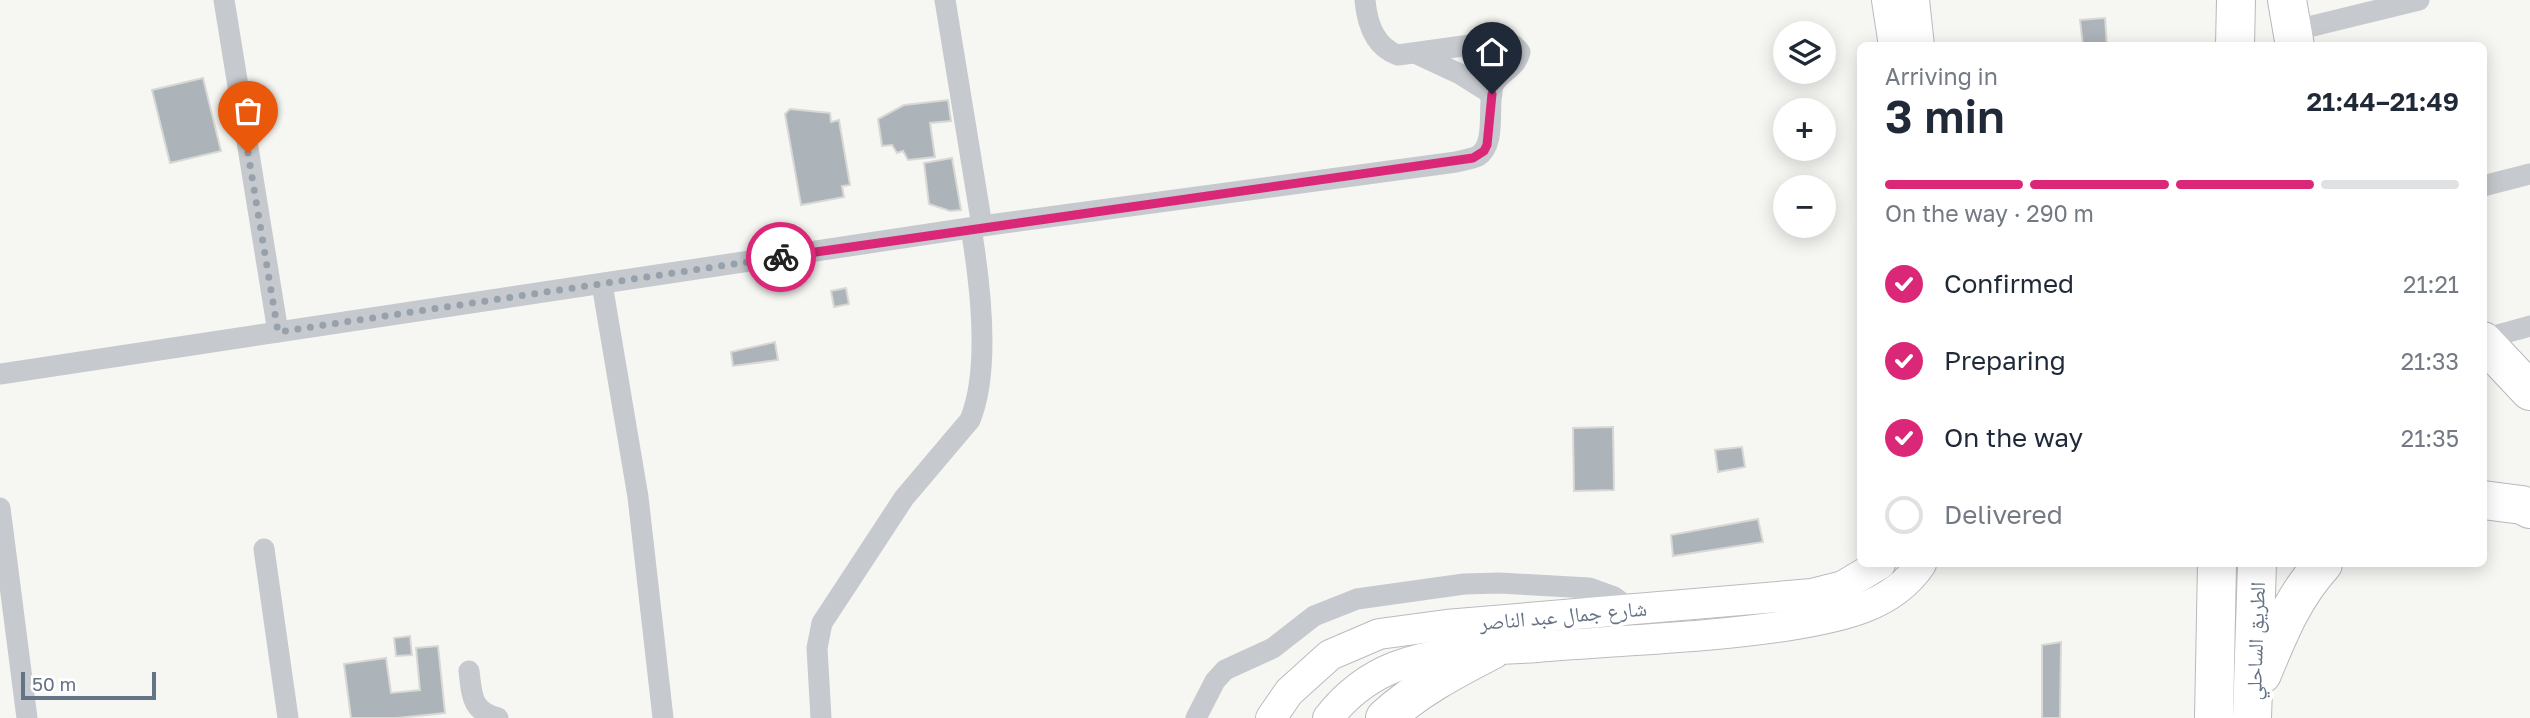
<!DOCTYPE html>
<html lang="en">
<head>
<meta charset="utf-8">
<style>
  :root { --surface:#fff; --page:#f6f6f7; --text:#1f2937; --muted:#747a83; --line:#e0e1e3; --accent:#db2777 }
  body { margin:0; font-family:"Golos Text","Noto Naskh Arabic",sans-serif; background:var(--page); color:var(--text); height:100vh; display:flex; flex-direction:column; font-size:26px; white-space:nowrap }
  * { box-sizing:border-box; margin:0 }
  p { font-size:23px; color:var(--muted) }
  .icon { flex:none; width:38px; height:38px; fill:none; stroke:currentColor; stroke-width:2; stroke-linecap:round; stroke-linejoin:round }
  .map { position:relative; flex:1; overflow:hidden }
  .sheet { position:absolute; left:1857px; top:42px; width:630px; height:525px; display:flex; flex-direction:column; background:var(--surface); border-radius:10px; box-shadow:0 4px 18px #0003 }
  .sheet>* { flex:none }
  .buttons { position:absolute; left:1773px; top:21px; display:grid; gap:14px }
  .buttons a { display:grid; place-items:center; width:63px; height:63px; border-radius:50%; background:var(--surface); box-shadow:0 4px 18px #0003; font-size:35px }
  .scale { position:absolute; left:21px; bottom:18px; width:135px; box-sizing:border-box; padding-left:7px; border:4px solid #647385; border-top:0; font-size:19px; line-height:24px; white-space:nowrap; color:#647385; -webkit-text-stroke:5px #fff; paint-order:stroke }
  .pin { position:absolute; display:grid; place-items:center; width:60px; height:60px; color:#fff; margin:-72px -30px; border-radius:50% 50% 50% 0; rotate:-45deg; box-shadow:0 0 7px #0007 }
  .pin .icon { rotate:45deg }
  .courier { position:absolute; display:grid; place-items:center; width:70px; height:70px; margin:-35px; border:5px solid #db2777; border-radius:50%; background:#fff; color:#222; box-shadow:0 2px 9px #0007 }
  .head em { font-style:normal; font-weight:600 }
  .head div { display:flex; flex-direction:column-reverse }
  .head { display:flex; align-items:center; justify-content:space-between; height:119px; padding:0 28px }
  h1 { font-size:46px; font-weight:600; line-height:52px }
  .bar { display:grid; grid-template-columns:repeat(4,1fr); gap:10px 7px; align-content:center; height:84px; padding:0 28px }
  .bar i { height:9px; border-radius:5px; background:var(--line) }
  .bar .selected { background:var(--accent) }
  .bar p { grid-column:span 4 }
  ol { padding:0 28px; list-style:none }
  li { display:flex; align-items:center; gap:21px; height:77px }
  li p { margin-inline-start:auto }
  li .icon { padding:7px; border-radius:50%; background:var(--accent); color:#fff; stroke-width:4 }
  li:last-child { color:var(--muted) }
  li i { width:38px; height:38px; border:4px solid var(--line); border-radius:50% }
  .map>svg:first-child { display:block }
  .building { fill:#acb3b9; stroke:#d8d8d5; stroke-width:2 }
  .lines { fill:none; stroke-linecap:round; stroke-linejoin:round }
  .secondary-casing { stroke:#b8bcc1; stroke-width:32 }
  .highway-casing { stroke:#b6b9bd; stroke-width:40 }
  .street { stroke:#c6c9cd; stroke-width:21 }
  .secondary { stroke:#fff; stroke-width:30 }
  .highway { stroke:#fff; stroke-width:38 }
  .done { stroke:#97a1ac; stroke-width:7; stroke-dasharray:0 12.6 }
  .route { stroke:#db2777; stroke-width:9 }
  .labels { text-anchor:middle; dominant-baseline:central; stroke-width:7; stroke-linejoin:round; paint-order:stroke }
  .street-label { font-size:21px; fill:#647385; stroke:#fff }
</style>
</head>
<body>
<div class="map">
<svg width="2530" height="718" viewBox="0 0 2530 718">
  <rect width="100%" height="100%" fill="#f6f7f3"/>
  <!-- building -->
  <g class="building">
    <path d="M2105 18 2107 46H2083L2080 20Z"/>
    <path d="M203 78 221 151 170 163 152 90Z"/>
    <path d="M948 100 951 121 930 123 935 157 908 160 903 151 897 153 892 145 882 146 878 119 904 105Z"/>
    <path d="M790 109 830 113 831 122 839 120 850 185 842 186 844 197 801 205 785 114Z"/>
    <path d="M952 158 961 210 950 211 929 204 924 163Z"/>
    <path d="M846 288 849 304 834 307 831 291Z"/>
    <path d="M775 342 778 360 733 366 731 352Z"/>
    <path d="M1613 427 1614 490 1574 491 1573 428Z"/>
    <path d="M1742 447 1745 467 1718 472 1715 450Z"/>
    <path d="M1758 519 1763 542 1673 556 1671 535Z"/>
    <path d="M410 636 412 655 396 656 394 638Z"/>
    <path d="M2061 642 2060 718H2042V645Z"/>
    <path d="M438 646 445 713 397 718H351L344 664 386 658 391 693 420 690 416 648Z"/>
  </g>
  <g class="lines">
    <!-- secondary casing -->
    <g class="secondary-casing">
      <g id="secondary">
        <path d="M1887 0 1894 46"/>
        <path d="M1914 0 1919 46"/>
        <path d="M1271 718 1289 692 1330 655 1379 634 1446 625 1812 594 1843 586 1880 564"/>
        <path d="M1328 718C1346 695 1367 678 1395 667 1438 650 1491 650 1537 647 1621 640 1707 638 1791 625 1840 617 1892 607 1921 564"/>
      </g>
    </g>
    <!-- highway casing -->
    <g class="highway-casing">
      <g id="highway">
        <path d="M2287 0 2295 46"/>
        <path d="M2235 46 2236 0"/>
        <path d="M2483 341 2530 391"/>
        <path d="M2483 500 2522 505 2530 509"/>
        <path d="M2262 674C2279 633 2293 597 2323 564"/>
        <path d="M1385 718C1417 689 1453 670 1492 650"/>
        <path d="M2214 718 2217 564"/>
        <path d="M2252 718 2257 564"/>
      </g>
    </g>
    <!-- street -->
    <g class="street">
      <path d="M224 0 278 332"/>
      <path d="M945 0 982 226"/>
      <path d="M2292 31 2419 0"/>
      <path d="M1417 54 1460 74 1492 94"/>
      <path d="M2483 186 2530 174"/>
      <path d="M602 284 638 497 663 718"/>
      <path d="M2483 339 2530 326"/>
      <path d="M0 374 982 226 1456 162C1463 160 1472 159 1478 156 1497 144 1487 105 1493 86 1499 71 1515 71 1520 52 1514 44 1508 40 1499 41L1398 55C1375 47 1367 23 1365 0"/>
      <path d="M0 508 27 718"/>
      <path d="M264 549 288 718"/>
      <path d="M469 671C472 695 471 711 498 718"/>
      <path d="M821 718 817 648 822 623 904 498 970 420C991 369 980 282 971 228"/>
      <path d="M1196 718 1215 681 1225 670 1273 648 1314 616 1357 599 1464 584 1499 583 1589 588 1614 597 1630 609"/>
    </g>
    <!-- secondary -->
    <use href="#secondary" class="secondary"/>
    <!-- highway -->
    <use href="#highway" class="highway"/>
  </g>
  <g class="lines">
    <!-- done -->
    <path class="done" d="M248 153 278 332 781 257"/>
    <!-- route -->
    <path class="route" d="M781 257 1473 158 1484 151 1487 145 1492 94"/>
  </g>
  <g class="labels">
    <!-- street labels -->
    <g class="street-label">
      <text transform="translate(1563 615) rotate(-5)">شارع جمال عبد الناصر</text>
      <text transform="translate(2255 641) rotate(-88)">الطريق الساحلي</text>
    </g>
  </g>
</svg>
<div class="buttons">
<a><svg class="icon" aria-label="layers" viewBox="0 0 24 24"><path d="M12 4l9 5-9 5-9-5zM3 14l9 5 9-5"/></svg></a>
<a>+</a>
<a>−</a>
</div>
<div class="scale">50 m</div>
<div class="pin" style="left:248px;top:153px;background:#ea580c"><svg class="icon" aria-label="bag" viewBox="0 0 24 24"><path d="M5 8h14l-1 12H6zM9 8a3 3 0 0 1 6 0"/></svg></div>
<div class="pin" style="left:1492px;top:94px;background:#1f2937"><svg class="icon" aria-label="home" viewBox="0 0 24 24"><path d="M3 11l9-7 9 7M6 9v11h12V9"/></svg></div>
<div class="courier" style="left:781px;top:257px"><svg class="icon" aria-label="bike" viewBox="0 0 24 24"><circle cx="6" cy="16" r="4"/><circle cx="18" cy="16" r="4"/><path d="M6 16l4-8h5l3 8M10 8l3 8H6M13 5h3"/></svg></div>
<section class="sheet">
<div class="head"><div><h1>3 min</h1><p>Arriving in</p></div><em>21:44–21:49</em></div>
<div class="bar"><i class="selected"></i><i class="selected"></i><i class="selected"></i><i></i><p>On the way · 290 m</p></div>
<ol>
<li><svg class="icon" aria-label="check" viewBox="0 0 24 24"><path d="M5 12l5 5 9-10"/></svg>Confirmed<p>21:21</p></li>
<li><svg class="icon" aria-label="check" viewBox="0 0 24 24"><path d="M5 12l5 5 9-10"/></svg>Preparing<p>21:33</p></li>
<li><svg class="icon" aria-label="check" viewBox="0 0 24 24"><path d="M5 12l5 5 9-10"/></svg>On the way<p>21:35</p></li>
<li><i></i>Delivered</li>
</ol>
</section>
</div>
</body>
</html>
